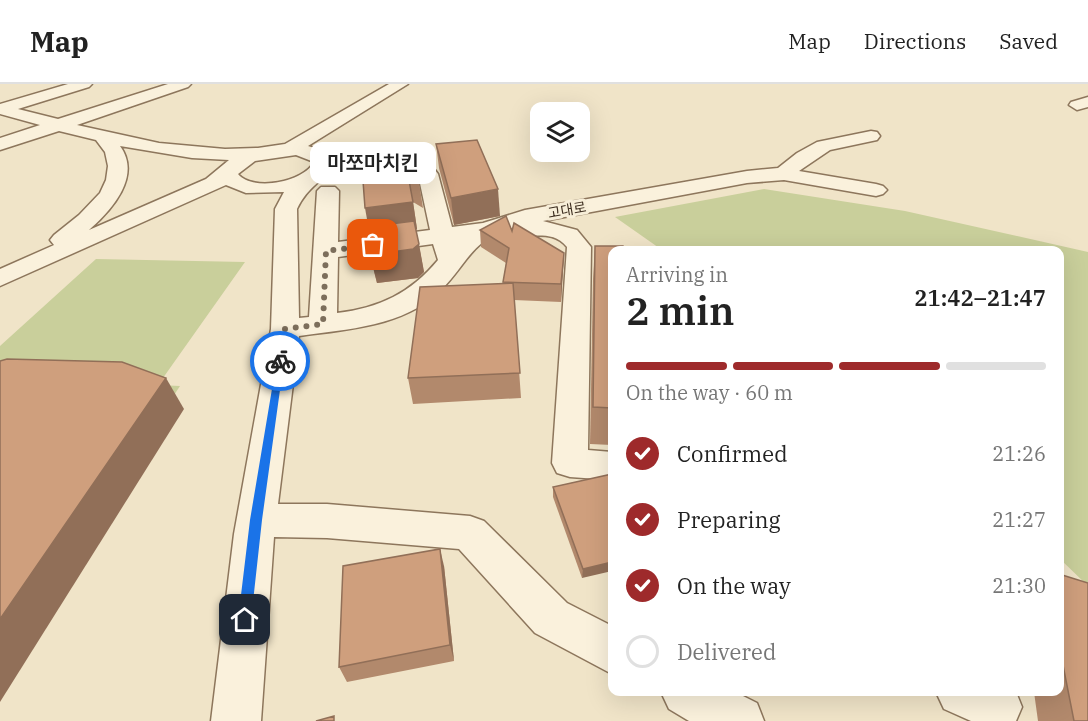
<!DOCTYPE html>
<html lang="en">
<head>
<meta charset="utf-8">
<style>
  :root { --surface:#fff; --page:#f2f2f2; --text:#222; --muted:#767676; --line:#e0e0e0; --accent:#9e2a2b }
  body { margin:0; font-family:"IBM Plex Serif","Noto Sans KR",serif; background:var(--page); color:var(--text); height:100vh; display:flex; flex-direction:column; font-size:22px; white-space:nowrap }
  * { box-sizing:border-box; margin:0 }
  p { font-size:20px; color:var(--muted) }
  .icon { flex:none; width:33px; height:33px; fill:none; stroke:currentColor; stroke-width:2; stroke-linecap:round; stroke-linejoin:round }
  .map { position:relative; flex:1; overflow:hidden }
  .side { position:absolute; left:608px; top:162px; width:456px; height:450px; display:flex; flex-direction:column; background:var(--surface); border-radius:12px; box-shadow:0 6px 24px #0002 }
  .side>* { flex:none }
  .fabs { position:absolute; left:530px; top:18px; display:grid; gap:12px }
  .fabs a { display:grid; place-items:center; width:60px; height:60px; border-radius:12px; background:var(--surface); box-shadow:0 6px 24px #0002; font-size:30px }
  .pin { position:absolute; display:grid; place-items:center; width:51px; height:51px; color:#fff; margin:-26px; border-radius:12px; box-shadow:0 3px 9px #0006 }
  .courier { position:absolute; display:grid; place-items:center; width:60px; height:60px; margin:-30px; border:4px solid #1a73e8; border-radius:50%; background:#fff; color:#222; box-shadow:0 2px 8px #0007 }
  .bubble { position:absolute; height:42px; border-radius:12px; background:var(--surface); box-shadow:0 6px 24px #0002; font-size:20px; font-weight:600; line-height:42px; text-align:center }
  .summary em { font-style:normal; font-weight:600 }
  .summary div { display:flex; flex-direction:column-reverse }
  .summary { display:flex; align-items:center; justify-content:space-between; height:102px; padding:0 18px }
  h1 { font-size:39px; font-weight:600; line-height:45px }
  .bar { display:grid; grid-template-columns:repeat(4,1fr); gap:9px 6px; align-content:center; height:72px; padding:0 18px }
  .bar i { height:8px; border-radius:4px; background:var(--line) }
  .bar .active { background:var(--accent) }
  .bar p { grid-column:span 4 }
  ol { padding:0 18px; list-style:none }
  li { display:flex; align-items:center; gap:18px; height:66px }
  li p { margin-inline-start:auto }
  li .icon { padding:6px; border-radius:50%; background:var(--accent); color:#fff; stroke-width:4 }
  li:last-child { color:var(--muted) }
  li i { width:33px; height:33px; border:3px solid var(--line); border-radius:50% }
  header { display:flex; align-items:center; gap:36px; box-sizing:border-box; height:84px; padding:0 30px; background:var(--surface); border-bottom:2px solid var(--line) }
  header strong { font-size:28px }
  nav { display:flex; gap:33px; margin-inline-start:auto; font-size:21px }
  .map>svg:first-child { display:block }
  .green { fill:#c9cf9b }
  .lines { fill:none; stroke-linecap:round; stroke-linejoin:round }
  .minor-casing { stroke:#8d765c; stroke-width:3 }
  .minor { fill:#faf1dc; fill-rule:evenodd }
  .wall { fill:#b2896c }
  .shaded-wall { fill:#916f58 }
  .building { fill:#cf9f7d; stroke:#916f58; stroke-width:1.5 }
  .route { fill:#1a73e8 }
  .done { stroke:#7c6e5b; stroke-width:6; stroke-dasharray:0 10.8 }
  .labels { text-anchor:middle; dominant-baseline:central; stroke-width:6; stroke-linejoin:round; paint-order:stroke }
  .far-street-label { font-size:14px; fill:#3d2e20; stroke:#f7eed8 }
</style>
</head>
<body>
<header>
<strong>Map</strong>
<nav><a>Map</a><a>Directions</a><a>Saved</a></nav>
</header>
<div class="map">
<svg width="1088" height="637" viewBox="0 0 1088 637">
  <rect width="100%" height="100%" fill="#f0e4c8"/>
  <!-- green -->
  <g class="green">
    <path d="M764 105 905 127 1088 168V502L1059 474V166H662L615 133Z"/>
    <path d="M96 175 245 178 158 301 180 302 0 575V262Z"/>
  </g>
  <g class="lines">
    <!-- minor casing -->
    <g class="minor-casing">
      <g id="minor">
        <path d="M68 0H92L89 3 18 25 58 35 168 0H191L188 3 77 41 159 59 225 65 258 64 285 60 389 0H408L308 62 324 67 334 77C325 98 308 101 297 125L299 234 309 233 317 107 321 103H335L339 107 338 158 430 146 418 90 421 86H435L438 90 452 143 483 139 525 126 747 87 778 84 797 69 817 58 871 47 877 48 880 52 877 56 830 66 799 87 876 100 883 102 887 106 883 110 876 112 784 96 747 99 543 137 577 146 591 163 588 366 612 368V396L570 393 557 389 552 379 567 163C552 145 534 155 515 150L512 144C470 157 468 179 441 206 404 243 347 245 299 252L278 420H327L470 432 484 437 567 519 612 542V590L535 549 459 465 327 454 274 453 261 637H211L234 450 271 245 275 125 284 108 246 109 226 101 0 202V185L54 161 50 156 54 151 79 131 100 109 106 96 108 82 105 68 96 56 59 47 0 66V54L40 41 0 30V20ZM120 62 192 74 229 76 206 95 89 146C112 126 142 92 120 62ZM296 71 314 78C304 98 253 108 238 90L255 77ZM433 160 438 176C411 209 379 224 337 229L338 173Z"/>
        <path d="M1088 13V23L1077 26 1069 21 1071 18Z"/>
        <path d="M661 608H735L757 619 764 637H689L669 625Z"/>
        <path d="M936 608H1016L1022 623 1016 637H971L944 625Z"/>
      </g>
    </g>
    <!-- minor -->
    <use href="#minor" class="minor"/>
  </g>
  <!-- wall -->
  <g class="wall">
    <path d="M436 60 500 132 454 141 439 84Z"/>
    <path d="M412 65 419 98 423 124 413 118 417 145 416 146 424 188 418 194 377 199 370 171Z"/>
    <path d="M480 146 512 147 564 169 561 218 514 216 521 314 413 320 408 294 503 200 506 179 481 163Z"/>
    <path d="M595 162 612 166V361L590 360 593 195Z"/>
    <path d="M612 390 582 494 553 413V403Z"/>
    <path d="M444 482 454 577 347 598 339 583Z"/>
    <path d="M1059 490 1088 637H1038L1034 608H1059Z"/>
  </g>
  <!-- shaded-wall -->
  <g class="shaded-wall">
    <path d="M498 105 500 132 454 141 451 114Z"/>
    <path d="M413 118 417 145 370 152 365 124Z"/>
    <path d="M419 160 424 188 418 194 377 199 370 171Z"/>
    <path d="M564 169 563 186 561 218V200Z"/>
    <path d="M166 294 184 325 0 618V535Z"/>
    <path d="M440 465 444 482 454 577 450 561Z"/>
    <path d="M612 478V487L582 494 583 485Z"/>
  </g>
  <!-- building -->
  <g class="building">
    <path d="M477 56 498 105 451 114 436 60Z"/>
    <path d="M412 65 419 98 408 91 413 118 365 124 361 70Z"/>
    <path d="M506 132 512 147 514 139 564 169 561 200 503 198 509 164 480 146Z"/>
    <path d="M414 137 419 160 413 165 370 171 367 143Z"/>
    <path d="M595 162H623L624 166H612V324L593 323Z"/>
    <path d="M513 199 520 289 408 294 420 203Z"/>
    <path d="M7 275 122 278 166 294 0 535V277Z"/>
    <path d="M612 390V478L583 485 553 403Z"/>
    <path d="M440 465 450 561 339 583 343 482Z"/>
    <path d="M1059 490 1088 499V637H1074L1059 561Z"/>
    <path d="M334 632V637H316Z"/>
  </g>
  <!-- route -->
  <path class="route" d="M277 275 284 277 262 436 251 536 245 542 238 536 250 436Z"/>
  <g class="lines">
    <!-- done -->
    <path class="done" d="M280 277 285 245 323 240 326 167 373 161"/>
  </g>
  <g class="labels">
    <!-- far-street labels -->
    <g class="far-street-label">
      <text transform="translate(567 126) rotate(-10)">고대로</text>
    </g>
  </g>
</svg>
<div class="fabs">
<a><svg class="icon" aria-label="layers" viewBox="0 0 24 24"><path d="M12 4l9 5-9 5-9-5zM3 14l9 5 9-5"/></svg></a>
</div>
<div class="pin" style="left:373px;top:161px;background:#ea580c"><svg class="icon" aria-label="bag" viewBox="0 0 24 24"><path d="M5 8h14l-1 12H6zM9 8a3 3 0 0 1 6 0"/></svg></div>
<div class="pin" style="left:245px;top:536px;background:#1f2937"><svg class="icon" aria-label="home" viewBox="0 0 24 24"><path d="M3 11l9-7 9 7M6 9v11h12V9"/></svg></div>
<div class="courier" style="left:280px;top:277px"><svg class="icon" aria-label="bike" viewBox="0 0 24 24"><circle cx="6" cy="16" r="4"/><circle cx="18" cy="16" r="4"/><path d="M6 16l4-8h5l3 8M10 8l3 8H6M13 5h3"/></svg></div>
<div class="bubble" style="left:310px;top:58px;width:126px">마쪼마치킨</div>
<section class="side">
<div class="summary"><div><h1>2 min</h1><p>Arriving in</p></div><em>21:42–21:47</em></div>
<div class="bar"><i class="active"></i><i class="active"></i><i class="active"></i><i></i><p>On the way · 60 m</p></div>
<ol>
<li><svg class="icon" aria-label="check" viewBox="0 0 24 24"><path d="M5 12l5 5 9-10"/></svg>Confirmed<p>21:26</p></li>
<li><svg class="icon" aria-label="check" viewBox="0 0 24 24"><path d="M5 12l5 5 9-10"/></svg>Preparing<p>21:27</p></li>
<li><svg class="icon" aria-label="check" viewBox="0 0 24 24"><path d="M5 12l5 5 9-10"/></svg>On the way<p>21:30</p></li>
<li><i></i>Delivered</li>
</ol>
</section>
</div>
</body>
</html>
